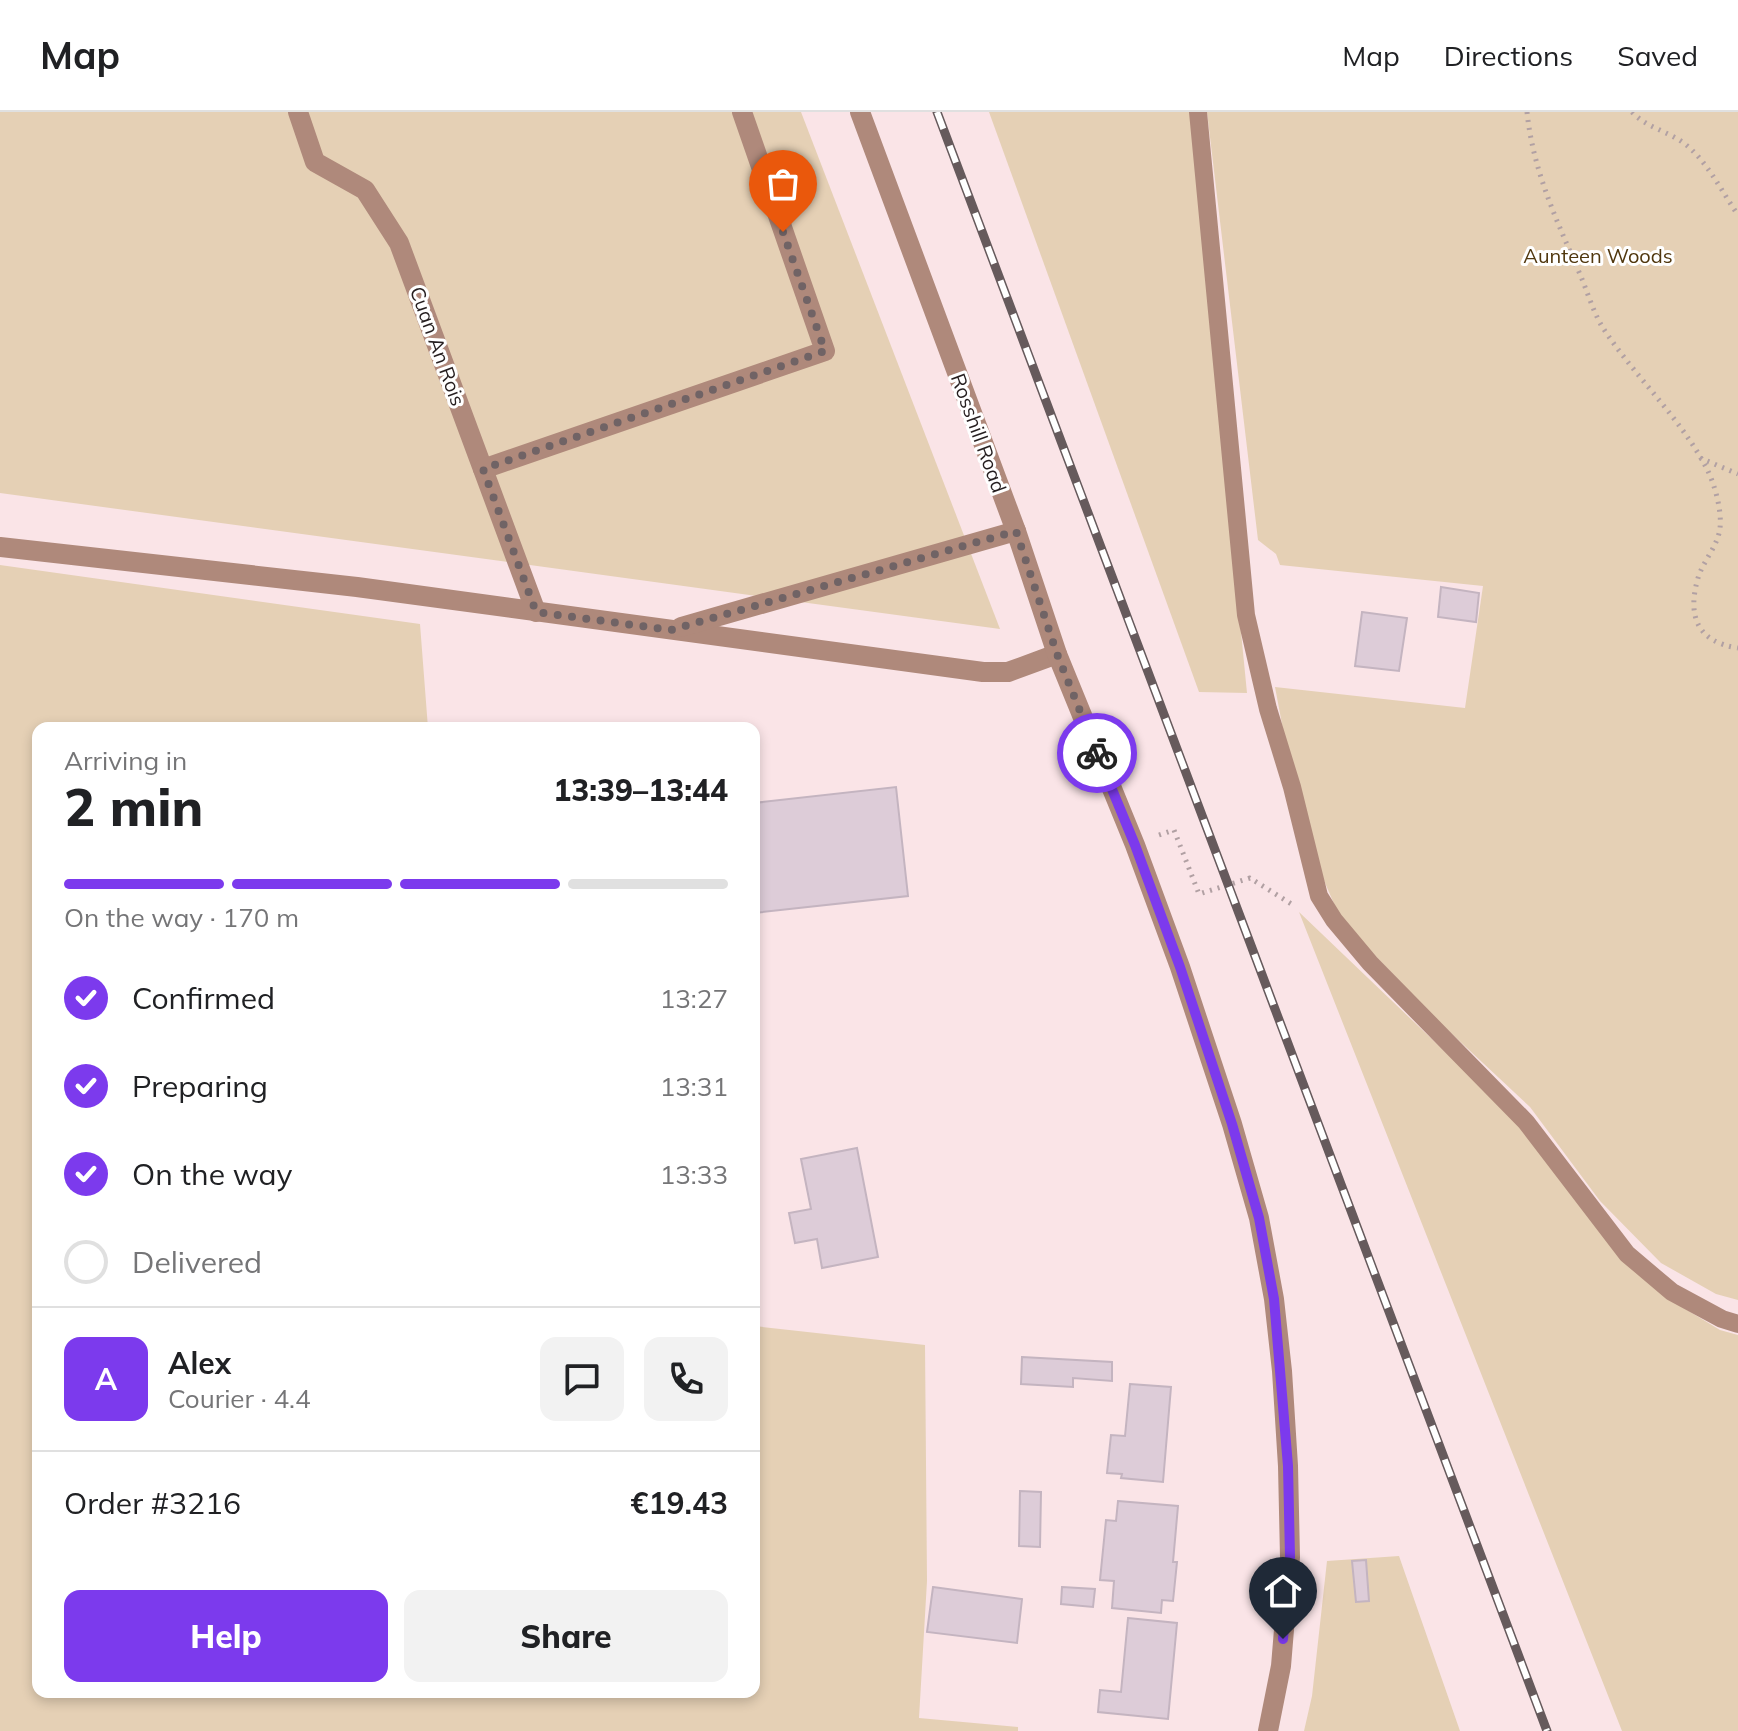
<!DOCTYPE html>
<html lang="en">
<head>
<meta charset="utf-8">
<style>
  :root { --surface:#fff; --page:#f2f2f2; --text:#202124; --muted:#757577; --line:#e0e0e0; --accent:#7c3aed }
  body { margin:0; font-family:Mulish,sans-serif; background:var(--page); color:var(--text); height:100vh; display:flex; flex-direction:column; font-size:30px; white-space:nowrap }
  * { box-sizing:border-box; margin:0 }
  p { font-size:26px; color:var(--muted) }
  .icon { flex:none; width:44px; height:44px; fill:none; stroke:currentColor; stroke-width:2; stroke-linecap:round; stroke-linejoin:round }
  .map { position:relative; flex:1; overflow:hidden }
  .drawer { position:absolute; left:32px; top:610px; width:728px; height:976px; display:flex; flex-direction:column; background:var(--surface); border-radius:16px; box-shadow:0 4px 12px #0003 }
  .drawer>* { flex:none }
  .pin { position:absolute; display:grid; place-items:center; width:68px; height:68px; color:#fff; margin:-82px -34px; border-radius:50% 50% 50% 0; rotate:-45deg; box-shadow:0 0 8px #0007 }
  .pin .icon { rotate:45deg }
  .courier { position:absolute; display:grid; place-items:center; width:80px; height:80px; margin:-40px; border:6px solid #7c3aed; border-radius:50%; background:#fff; color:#222; box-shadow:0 2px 10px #0007 }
  .overview em { font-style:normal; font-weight:800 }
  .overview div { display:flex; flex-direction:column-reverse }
  .overview { display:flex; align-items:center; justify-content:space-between; height:136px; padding:0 32px }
  h1 { font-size:52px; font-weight:800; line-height:60px }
  .bar { display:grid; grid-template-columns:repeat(4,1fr); gap:12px 8px; align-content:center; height:96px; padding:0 32px }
  .bar i { height:10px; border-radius:6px; background:var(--line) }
  .bar .on { background:var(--accent) }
  .bar p { grid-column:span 4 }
  .line { display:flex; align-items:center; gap:20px; padding:0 32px; border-top:2px solid var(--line) }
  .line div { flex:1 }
  .round { display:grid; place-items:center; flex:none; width:84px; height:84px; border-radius:16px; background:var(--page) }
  ol { padding:0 32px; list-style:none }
  li { display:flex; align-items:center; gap:24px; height:88px }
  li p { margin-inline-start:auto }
  li .icon { padding:8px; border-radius:50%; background:var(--accent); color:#fff; stroke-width:4 }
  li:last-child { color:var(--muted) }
  li i { width:44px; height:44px; border:4px solid var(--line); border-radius:50% }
  .primary-button { display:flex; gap:16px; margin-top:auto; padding:16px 32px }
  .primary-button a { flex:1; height:92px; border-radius:16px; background:var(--accent); color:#fff; font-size:32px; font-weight:800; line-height:92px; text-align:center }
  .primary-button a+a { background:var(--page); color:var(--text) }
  header { display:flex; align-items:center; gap:48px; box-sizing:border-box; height:112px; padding:0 40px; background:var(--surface); border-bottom:2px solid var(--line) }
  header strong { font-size:38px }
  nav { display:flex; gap:44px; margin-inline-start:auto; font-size:28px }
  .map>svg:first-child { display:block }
  .green { fill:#e5d0b5 }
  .building { fill:#ddccd8; stroke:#c4b4c0; stroke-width:2 }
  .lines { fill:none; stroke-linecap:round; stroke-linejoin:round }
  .path { stroke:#b1a0a3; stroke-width:5; stroke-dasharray:2 6; stroke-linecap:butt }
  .service { stroke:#af897b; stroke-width:18 }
  .minor { stroke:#af897b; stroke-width:20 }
  .tertiary { stroke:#af897b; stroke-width:20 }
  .rail-casing { stroke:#665a5c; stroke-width:9 }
  .rail { stroke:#fff; stroke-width:6; stroke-dasharray:18; stroke-linecap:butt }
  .done { stroke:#706365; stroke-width:8; stroke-dasharray:0 14.4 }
  .route { stroke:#7c3aed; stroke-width:10 }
  .labels { text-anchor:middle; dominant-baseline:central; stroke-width:6; stroke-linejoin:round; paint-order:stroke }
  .park-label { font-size:20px; fill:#50370e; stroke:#fff }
  .street-label { font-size:20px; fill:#251e1f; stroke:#fff }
</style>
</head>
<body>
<header>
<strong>Map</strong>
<nav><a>Map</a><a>Directions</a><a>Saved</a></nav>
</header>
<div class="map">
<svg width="1738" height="1619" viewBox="0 0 1738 1619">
  <rect width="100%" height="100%" fill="#fae4e7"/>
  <!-- green -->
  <g class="green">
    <path d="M0 0H801L1000 517 0 381Z"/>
    <path d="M989 0H1190L1247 581 1199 580Z"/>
    <path d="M1207 0H1738V1188L1716 1182 1661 1151 1600 1089 1530 995 1437 908 1341 808 1319 757 1285 628 1275 575 1465 596 1483 474 1280 453 1276 442 1258 428Z"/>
    <path d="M0 453 420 512 428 616H38V1580H754V1214L925 1233 927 1469 919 1606 1018 1615V1619H0Z"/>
    <path d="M1299 800 1505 997 1664 1184 1720 1218 1738 1223V1619H1622Z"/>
    <path d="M1399 1444 1460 1619H1304L1312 1584 1327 1449Z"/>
  </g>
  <!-- building -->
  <g class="building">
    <path d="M1441 475 1479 481 1476 510 1438 505Z"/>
    <path d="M1362 500 1407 506 1399 559 1355 554Z"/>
    <path d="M896 675 908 784 754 801V691Z"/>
    <path d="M857 1036 878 1145 822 1156 817 1127 795 1131 789 1101 811 1097 801 1047Z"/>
    <path d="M1022 1245 1112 1250V1269L1073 1266V1275L1021 1272Z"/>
    <path d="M1130 1272 1171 1275 1163 1370 1121 1366 1122 1362 1107 1361 1111 1323 1125 1324Z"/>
    <path d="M1020 1379 1041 1380 1040 1435 1019 1434Z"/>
    <path d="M1118 1389 1178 1394 1173 1450H1177L1173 1489 1162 1488 1161 1501 1112 1496 1114 1469 1100 1468 1106 1408 1116 1409Z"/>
    <path d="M1366 1448 1369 1489 1356 1490 1352 1449Z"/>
    <path d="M933 1475 1022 1487 1017 1531 927 1520Z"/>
    <path d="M1062 1475 1095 1477 1093 1495 1061 1492Z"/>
    <path d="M1128 1506 1177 1511 1168 1607 1098 1600 1100 1578 1121 1580Z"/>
  </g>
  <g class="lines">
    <!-- path -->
    <g class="path">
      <path d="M1527 0C1533 58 1556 107 1579 160 1587 178 1593 200 1603 216 1635 265 1680 305 1707 357 1715 373 1722 399 1720 416 1718 434 1703 449 1698 466 1687 504 1697 530 1738 536"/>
      <path d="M1632 0C1647 16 1668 19 1685 32 1707 49 1722 80 1738 103"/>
      <path d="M1700 346 1738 362"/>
      <path d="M1159 723 1174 718 1199 782 1250 766 1293 793"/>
    </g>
    <!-- service -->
    <path class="service" d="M1198 0 1246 503 1268 597 1292 675 1319 784 1334 808 1370 851 1526 1010 1627 1142 1672 1180 1722 1207 1738 1212"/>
    <!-- minor -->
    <g class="minor">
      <path d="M298 0 315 50 365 78 399 131 536 500"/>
      <path d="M483 357 825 239 742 0"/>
      <path d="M0 435 357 475 983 560H1008L1057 542"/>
      <path d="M681 515 1016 419"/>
    </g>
    <!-- tertiary -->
    <path class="tertiary" d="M860 0 1016 419 1057 542 1135 733 1180 855 1232 1012 1259 1106 1274 1187 1282 1259 1288 1354 1290 1445 1281 1554 1268 1619"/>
    <!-- rail casing -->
    <g class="rail-casing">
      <path id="rail" d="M937 0 1547 1619"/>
    </g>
    <!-- rail -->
    <use href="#rail" class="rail"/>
  </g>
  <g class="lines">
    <!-- done -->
    <path class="done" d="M783 120 825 239 483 357 536 500 671 518 1016 419 1057 542 1097 641"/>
    <!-- route -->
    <path class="route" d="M1097 641 1135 733 1180 855 1232 1012 1259 1106 1274 1187 1288 1354 1290 1445 1283 1527"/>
  </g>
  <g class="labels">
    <!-- park labels -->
    <g class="park-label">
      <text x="1598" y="143">Aunteen Woods</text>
    </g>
    <!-- street labels -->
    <g class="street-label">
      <text transform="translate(438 234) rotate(70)">Cuan An Rois</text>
      <text transform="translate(979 321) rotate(70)">Rosshill Road</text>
    </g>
  </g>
</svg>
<div class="pin" style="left:783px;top:120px;background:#ea580c"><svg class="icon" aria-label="bag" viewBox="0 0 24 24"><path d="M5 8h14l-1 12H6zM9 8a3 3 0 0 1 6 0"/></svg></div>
<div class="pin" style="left:1283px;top:1527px;background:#1f2937"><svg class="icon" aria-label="home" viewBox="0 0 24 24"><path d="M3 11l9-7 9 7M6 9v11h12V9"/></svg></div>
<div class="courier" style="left:1097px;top:641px"><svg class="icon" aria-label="bike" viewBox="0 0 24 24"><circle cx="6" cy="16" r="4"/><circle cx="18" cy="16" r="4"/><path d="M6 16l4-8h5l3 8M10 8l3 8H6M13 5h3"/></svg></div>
<section class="drawer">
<div class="overview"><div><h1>2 min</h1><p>Arriving in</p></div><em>13:39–13:44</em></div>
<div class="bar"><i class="on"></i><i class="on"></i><i class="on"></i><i></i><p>On the way · 170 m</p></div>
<ol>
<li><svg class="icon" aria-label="check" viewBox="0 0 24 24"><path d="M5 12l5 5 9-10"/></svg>Confirmed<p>13:27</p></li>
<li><svg class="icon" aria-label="check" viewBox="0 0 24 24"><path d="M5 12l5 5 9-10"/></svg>Preparing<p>13:31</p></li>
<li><svg class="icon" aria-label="check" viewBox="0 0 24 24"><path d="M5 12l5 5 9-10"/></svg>On the way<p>13:33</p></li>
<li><i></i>Delivered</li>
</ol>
<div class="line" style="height:144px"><b class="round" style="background:var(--accent);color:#fff">A</b><div><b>Alex</b><p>Courier · 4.4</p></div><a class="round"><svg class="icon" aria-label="chat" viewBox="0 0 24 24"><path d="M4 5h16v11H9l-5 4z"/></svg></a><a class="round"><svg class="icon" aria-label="phone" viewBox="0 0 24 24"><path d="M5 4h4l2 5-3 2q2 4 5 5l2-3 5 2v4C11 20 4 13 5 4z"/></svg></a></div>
<div class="line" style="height:104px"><div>Order #3216</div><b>€19.43</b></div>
<div class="primary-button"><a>Help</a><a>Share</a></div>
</section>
</div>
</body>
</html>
